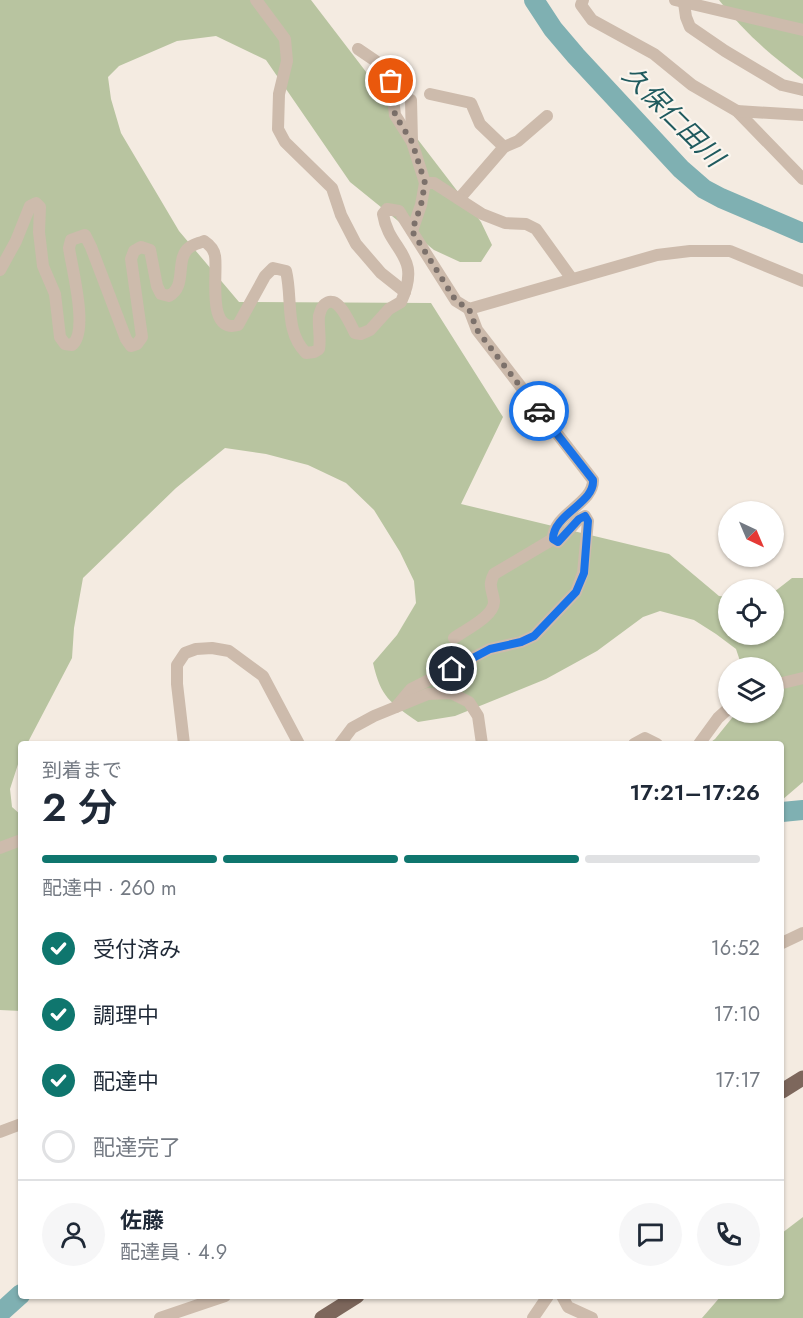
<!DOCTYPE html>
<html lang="ja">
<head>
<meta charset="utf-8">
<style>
  :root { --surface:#fff; --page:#f6f6f7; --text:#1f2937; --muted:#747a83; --line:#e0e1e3; --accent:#0f766e }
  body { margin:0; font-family:Jost,"Noto Sans JP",sans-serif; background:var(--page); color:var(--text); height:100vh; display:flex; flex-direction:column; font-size:22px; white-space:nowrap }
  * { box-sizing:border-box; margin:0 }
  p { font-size:20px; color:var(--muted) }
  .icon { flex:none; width:33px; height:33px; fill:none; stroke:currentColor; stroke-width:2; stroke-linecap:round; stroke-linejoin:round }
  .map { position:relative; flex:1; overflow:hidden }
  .side { position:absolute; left:18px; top:741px; width:766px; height:558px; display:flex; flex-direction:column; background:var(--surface); border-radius:6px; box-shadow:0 2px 4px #0004 }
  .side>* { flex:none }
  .needle { width:39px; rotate:136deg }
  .controls { position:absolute; left:718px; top:501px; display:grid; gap:12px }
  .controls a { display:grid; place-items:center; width:66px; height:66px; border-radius:50%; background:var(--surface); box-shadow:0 2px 4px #0004; font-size:30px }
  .pin { position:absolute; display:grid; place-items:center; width:51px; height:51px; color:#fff; margin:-26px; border:3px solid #fff; border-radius:50%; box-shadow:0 2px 6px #0007 }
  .courier { position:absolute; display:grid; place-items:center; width:60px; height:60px; margin:-30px; border:4px solid #1a73e8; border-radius:50%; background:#fff; color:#222; box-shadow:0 2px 8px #0007 }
  .overview em { font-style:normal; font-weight:600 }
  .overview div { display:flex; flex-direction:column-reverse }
  .overview { display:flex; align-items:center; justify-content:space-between; height:102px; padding:0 24px }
  h1 { font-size:39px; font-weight:600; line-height:45px }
  .bar { display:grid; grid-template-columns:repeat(4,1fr); gap:9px 6px; align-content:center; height:72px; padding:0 24px }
  .bar i { height:8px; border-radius:4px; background:var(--line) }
  .bar .selected { background:var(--accent) }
  .bar p { grid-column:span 4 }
  .line { display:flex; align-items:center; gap:15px; padding:0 24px; border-top:2px solid var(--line) }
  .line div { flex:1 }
  .round { display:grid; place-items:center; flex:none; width:63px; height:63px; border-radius:32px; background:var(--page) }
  ol { padding:0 24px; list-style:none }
  li { display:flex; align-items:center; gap:18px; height:66px }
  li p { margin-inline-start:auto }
  li .icon { padding:6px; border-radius:50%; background:var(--accent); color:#fff; stroke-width:4 }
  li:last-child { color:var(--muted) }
  li i { width:33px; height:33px; border:3px solid var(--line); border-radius:50% }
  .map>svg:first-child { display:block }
  .green { fill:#b8c4a0 }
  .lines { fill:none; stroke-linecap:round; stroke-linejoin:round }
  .river { stroke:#7fb0b2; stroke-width:20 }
  .minor { stroke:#cdbbac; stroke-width:12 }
  .major { stroke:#7d675c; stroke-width:15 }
  .done { stroke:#7c716b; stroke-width:6; stroke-dasharray:0 10.8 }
  .route { stroke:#1a73e8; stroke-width:8 }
  .labels { text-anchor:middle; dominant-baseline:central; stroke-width:4.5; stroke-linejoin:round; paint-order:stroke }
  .water-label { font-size:26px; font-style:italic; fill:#1f5a5e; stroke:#fbf5ee }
</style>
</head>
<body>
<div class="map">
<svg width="803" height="1318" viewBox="0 0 803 1318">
  <rect width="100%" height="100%" fill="#f4ebe1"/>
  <!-- green -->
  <g class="green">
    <path d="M0 0H311L481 222 492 245 481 262H460L434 250 350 182 266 60 216 36 177 41 119 66 108 77 111 99 121 133 179 231 239 302 431 303 503 417 461 504 669 554 719 596 729 597V634H774V592L792 578H803V782L782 800V744H708L715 739 736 713 774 712V668L742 667 736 649 716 634 694 620 660 611 643 617 597 651 546 679 455 716 418 722C390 702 381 698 373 663L397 635 416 603 414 581 400 552 374 510 346 483 308 465 266 454 225 448 176 488 83 578 74 628 72 658 27 744H21V755L10 789 12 807 21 815V1011L0 1010Z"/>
    <path d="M719 0H803V79C769 54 745 33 719 0Z"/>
    <path d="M803 1217V1318H702L721 1296H782V1233Z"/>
  </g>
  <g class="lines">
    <!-- river -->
    <g class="river">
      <path d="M534 0 553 29 576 56 681 169 704 189 721 198 803 233"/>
      <path d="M782 812 803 810"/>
      <path d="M0 1313 21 1294"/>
    </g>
    <!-- minor -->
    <g class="minor">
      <path d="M256 0 285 39 287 61 279 94 278 129 285 142 332 188 341 215 356 244 381 273 405 292"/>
      <path d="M583 0 581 5 592 20 654 54 692 85 737 111 803 179"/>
      <path d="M675 0 803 30"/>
      <path d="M684 3 686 17 690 27 725 51 782 85 803 90"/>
      <path d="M358 49 380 64 391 81 395 115 412 142"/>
      <path d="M430 94 471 103 480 124 504 147"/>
      <path d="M411 100 412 142 425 183"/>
      <path d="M737 111 803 115"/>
      <path d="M459 199 504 147 518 141 547 116"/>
      <path d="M412 231 421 205 425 183H434L482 214 505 223 526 224 536 229 572 279"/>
      <path d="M0 270 16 241 30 206 36 203 40 207 39 232 43 266 55 294 60 337 65 344 72 345C89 332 72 269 69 248L71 240 85 235 91 247 126 339 131 346 137 344 142 337 131 259 134 251 141 247 150 250 157 286 161 294 169 296C188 286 174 258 190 247 194 244 200 243 204 241 210 245 214 249 215 256 218 274 206 334 238 325L265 276 273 268 286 271C293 299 284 331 306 353L314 352 319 349C321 338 318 327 319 316 320 312 322 306 325 304 338 293 350 324 355 333L361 334 370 330 389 309 401 302C423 254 389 252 383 214L387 209 399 211 456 301 469 309 657 255 690 251H730L803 281"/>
      <path d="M454 638C465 630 495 616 494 601 492 588 488 586 494 574L553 539"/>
      <path d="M774 685 803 678"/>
      <path d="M396 707 411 689 490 649 521 642 534 636 576 592 583 573 588 521 585 516 579 519 558 542 553 539C553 514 594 503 593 480L477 330 469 309"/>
      <path d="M184 744 177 684V665L185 653 196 649 212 648 229 651 263 676 299 744"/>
      <path d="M340 744 352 728 374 716 428 694 451 693 469 702 478 716 482 744"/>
      <path d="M634 744 645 738 657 744"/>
      <path d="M699 744 718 718 729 708"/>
      <path d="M0 848 21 840"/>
      <path d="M782 943 803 933"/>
      <path d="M0 1132 21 1124"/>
      <path d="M562 1296 568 1307 592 1318"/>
      <path d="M160 1318 225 1296"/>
      <path d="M533 1318 548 1296"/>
    </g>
    <!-- major -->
    <g class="major">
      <path d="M782 1091 803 1078"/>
      <path d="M322 1318 357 1296"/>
    </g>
  </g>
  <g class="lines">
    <!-- done -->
    <path class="done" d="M391 81 395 115 412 142 425 183 421 205 412 231 456 301 469 309 477 330 539 411"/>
    <!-- route -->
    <path class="route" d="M452 669 490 649 521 642 534 636 576 592 584 573 588 521 585 516 579 519 558 542 553 539C553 514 595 503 593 480L539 411"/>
  </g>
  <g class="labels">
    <!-- water labels -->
    <g class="water-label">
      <text transform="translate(673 116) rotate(45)">久保仁田川</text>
    </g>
  </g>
</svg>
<div class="controls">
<a><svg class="needle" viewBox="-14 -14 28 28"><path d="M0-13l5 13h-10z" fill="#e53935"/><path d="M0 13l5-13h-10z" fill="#747a83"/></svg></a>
<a><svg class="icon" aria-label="locate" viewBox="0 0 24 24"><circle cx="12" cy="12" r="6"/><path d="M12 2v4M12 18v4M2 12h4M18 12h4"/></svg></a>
<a><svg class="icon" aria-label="layers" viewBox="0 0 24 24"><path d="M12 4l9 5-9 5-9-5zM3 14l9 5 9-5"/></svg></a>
</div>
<div class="pin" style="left:391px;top:81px;background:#ea580c"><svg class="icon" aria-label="bag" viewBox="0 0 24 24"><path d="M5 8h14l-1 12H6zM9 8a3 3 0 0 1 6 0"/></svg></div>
<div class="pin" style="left:452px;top:669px;background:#1f2937"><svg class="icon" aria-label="home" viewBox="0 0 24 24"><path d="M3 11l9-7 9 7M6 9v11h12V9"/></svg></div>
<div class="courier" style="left:539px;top:411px"><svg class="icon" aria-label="car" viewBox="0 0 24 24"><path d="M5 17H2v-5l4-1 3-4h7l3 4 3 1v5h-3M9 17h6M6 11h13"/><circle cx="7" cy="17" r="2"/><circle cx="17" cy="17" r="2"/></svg></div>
<section class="side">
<div class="overview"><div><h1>2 分</h1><p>到着まで</p></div><em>17:21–17:26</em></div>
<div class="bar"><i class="selected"></i><i class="selected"></i><i class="selected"></i><i></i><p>配達中 · 260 m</p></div>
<ol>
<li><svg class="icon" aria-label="check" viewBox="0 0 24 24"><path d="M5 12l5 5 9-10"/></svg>受付済み<p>16:52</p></li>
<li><svg class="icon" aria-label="check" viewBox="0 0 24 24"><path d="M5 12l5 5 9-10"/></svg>調理中<p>17:10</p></li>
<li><svg class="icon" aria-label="check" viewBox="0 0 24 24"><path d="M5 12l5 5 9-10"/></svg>配達中<p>17:17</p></li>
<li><i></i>配達完了</li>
</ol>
<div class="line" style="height:108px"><a class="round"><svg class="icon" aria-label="person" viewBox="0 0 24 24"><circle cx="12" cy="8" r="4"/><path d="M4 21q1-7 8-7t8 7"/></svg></a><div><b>佐藤</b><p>配達員 · 4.9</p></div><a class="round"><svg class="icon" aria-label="chat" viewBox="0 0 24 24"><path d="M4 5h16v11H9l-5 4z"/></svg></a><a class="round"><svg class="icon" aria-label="phone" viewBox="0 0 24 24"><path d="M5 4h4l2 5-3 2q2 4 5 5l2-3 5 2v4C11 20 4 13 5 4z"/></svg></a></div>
</section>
</div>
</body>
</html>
